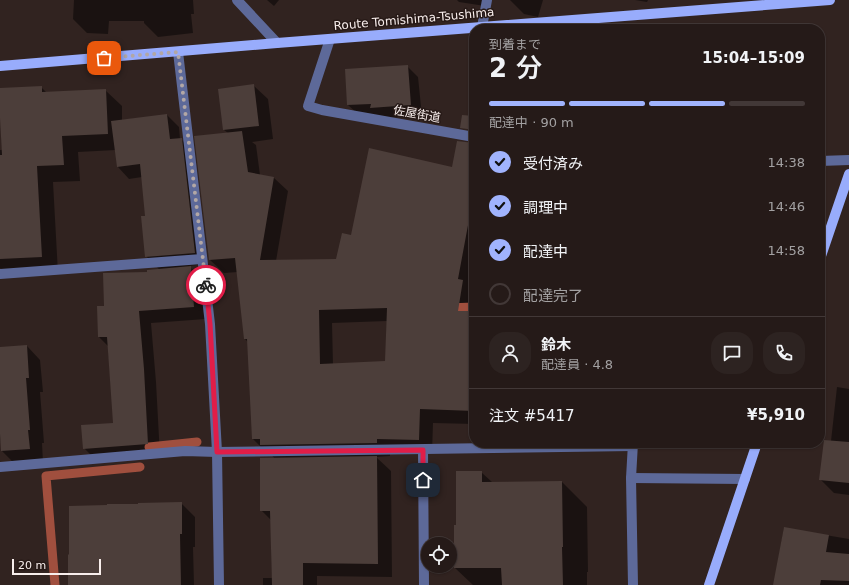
<!DOCTYPE html>
<html lang="ja">
<head>
<meta charset="utf-8">
<style>
  :root { --surface:#251a18; --page:#2d2321; --text:#f1f3f6; --muted:#a3a1a2; --line:#423837; --accent:#a0b3fd }
  body { margin:0; font-family:"DejaVu Sans","Noto Sans JP",sans-serif; background:var(--page); color:var(--text); height:100vh; display:flex; flex-direction:column; font-size:15px; white-space:nowrap }
  * { box-sizing:border-box; margin:0 }
  p { font-size:13px; color:var(--muted) }
  .icon { flex:none; width:22px; height:22px; fill:none; stroke:currentColor; stroke-width:2; stroke-linecap:round; stroke-linejoin:round }
  .map { position:relative; flex:1; overflow:hidden }
  .details { position:absolute; left:469px; top:24px; width:356px; height:424px; display:flex; flex-direction:column; background:var(--surface); border-radius:16px; box-shadow:0 1px 3px #0004,0 0 0 1px var(--line) }
  .details>* { flex:none }
  .buttons { position:absolute; left:421px; top:537px; display:grid; gap:8px }
  .buttons a { display:grid; place-items:center; width:36px; height:36px; border-radius:50%; background:var(--surface); box-shadow:0 1px 3px #0004,0 0 0 1px var(--line); font-size:20px }
  .scale { position:absolute; left:12px; bottom:10px; width:89px; box-sizing:border-box; padding-left:4px; border:2px solid #f8eeec; border-top:0; font-size:11px; line-height:14px; white-space:nowrap; color:#f8eeec; -webkit-text-stroke:3px #271a17; paint-order:stroke }
  .pin { position:absolute; display:grid; place-items:center; width:34px; height:34px; color:#fff; margin:-17px; border-radius:8px; box-shadow:0 2px 6px #0006 }
  .courier { position:absolute; display:grid; place-items:center; width:40px; height:40px; margin:-20px; border:3px solid #e11d48; border-radius:50%; background:#fff; color:#222; box-shadow:0 1px 5px #0007 }
  .overview em { font-style:normal; font-weight:600 }
  .overview div { display:flex; flex-direction:column-reverse }
  .overview { display:flex; align-items:center; justify-content:space-between; height:68px; padding:0 20px }
  h1 { font-size:26px; font-weight:600; line-height:30px }
  .bar { display:grid; grid-template-columns:repeat(4,1fr); gap:6px 4px; align-content:center; height:48px; padding:0 20px }
  .bar i { height:5px; border-radius:3px; background:var(--line) }
  .bar .selected { background:var(--accent) }
  .bar p { grid-column:span 4 }
  .line { display:flex; align-items:center; gap:10px; padding:0 20px; border-top:1px solid var(--line) }
  .line div { flex:1 }
  .round { display:grid; place-items:center; flex:none; width:42px; height:42px; border-radius:16px; background:var(--page) }
  ol { padding:0 20px; list-style:none }
  li { display:flex; align-items:center; gap:12px; height:44px }
  li p { margin-inline-start:auto }
  li .icon { padding:4px; border-radius:50%; background:var(--accent); color:#111; stroke-width:4 }
  li:last-child { color:var(--muted) }
  li i { width:22px; height:22px; border:2px solid var(--line); border-radius:50% }
  .map>svg:first-child { display:block }
  .shadow { fill:#0007; fill-rule:evenodd }
  .lines { fill:none; stroke-linecap:round; stroke-linejoin:round }
  .stream { stroke:#a04f3e; stroke-width:9 }
  .building { fill:#4c3e3a; fill-rule:evenodd }
  .minor { stroke:#5d6999; stroke-width:10 }
  .major { stroke:#98acfc; stroke-width:10 }
  .done { stroke:#b2a7a5; stroke-width:4; stroke-dasharray:0 7.2 }
  .route { stroke:#e11d48; stroke-width:5 }
  .labels { text-anchor:middle; dominant-baseline:central; stroke-width:3; stroke-linejoin:round; paint-order:stroke }
  .street-label { font-size:12px; fill:#f8eeec; stroke:#271a17 }
</style>
</head>
<body>
<div class="map">
<svg width="849" height="585" viewBox="0 0 849 585">
  <rect width="100%" height="100%" fill="#312320"/>
  <!-- shadow -->
  <g class="shadow">
    <path d="M74 0H193L194 14H191L193 33 158 37 144 23V21H109L108 34 87 33 73 19Z"/>
    <path d="M267 0H279L274 6Z"/>
    <path d="M457 0H486L485 6 459 2Z"/>
    <path d="M510 0H543L538 17 524 14Z"/>
    <path d="M635 0H648L647 2Z"/>
    <path d="M407 66 418 77 422 116 382 118 378 115 360 116 348 105 346 70Z"/>
    <path d="M820 76 824 127H820Z"/>
    <path d="M254 86 268 99 273 139 252 142 256 145 260 175 274 178 288 191 276 261 337 260 351 237 474 155V275L471 289 474 292V424L433 423 432 453 390 452V456L376 457 391 471 392 577 317 576V585H263V578H272L271 520 261 510 275 459 269 452H266L253 439 248 342 245 339 238 272 224 273 210 260 228 133 224 130ZM387 321 386 362 333 365 332 323Z"/>
    <path d="M41 87 47 93 105 90 122 106V120L167 115 179 127 180 139H181L193 151 206 264 189 266 203 280 206 319 151 323 156 382 160 456 97 461 84 448 114 424 108 346 99 337 105 306 148 273 160 270 146 256V217L142 177 129 179 118 167 116 150 78 152 80 181 53 182 58 273 7 275 0 268V150H2L0 89Z"/>
    <path d="M27 346 40 360 43 392H40L44 443H42L43 463 16 465 2 451 0 433V348Z"/>
    <path d="M837 387 849 389V495L834 493 820 479 831 441Z"/>
    <path d="M481 472 492 482H562L587 507 588 572H587V585H473L455 568 457 526Z"/>
    <path d="M181 503 195 517V547H193L194 585H69Z"/>
    <path d="M784 528 849 539V585H774Z"/>
  </g>
  <g class="lines">
    <!-- stream -->
    <g class="stream">
      <path d="M447 308 474 307"/>
      <path d="M149 447 197 442"/>
      <path d="M55 585 46 476 140 467"/>
    </g>
  </g>
  <!-- building -->
  <g class="building">
    <path d="M408 65 411 105 370 108 371 104 347 105 345 69Z"/>
    <path d="M254 84 259 126 223 130 218 89Z"/>
    <path d="M42 86V92L106 89 108 134 62 136 64 165 37 166 42 257 0 259V155H2L0 118V88Z"/>
    <path d="M167 114 170 139 182 138 195 253 145 257 141 216H145L140 164 117 167 111 121Z"/>
    <path d="M462 115 474 116V130L460 128Z"/>
    <path d="M242 131 248 172 274 177 260 260 336 259 342 233 351 235 369 148 452 167 457 141 474 143V193L458 279 463 280 458 311H474V411L420 409 419 440 377 439V443L260 445V439H252L247 339H244L235 258 209 260 194 136ZM387 308 385 361 320 364 319 310Z"/>
    <path d="M191 266 194 307 139 311 144 369 148 444 83 449 81 425 113 423 107 337H98L97 306H104L103 273 147 272V270Z"/>
    <path d="M27 345 29 378H26L30 430H28L30 449 1 451 0 434V347Z"/>
    <path d="M824 440 849 442V483L819 480Z"/>
    <path d="M377 456 378 564 303 563V585H272L270 511H260V458Z"/>
    <path d="M456 471H482V482L562 481 563 547H562L563 585H502L501 568H454V525H456Z"/>
    <path d="M182 502V534H180L181 585H68V555L69 554V506L107 505V504H138V503Z"/>
    <path d="M784 527 829 535 826 552 849 554V581L821 580 820 585H773Z"/>
  </g>
  <g class="lines">
    <!-- minor -->
    <g class="minor">
      <path d="M237 0 277 43"/>
      <path d="M482 27 487 0"/>
      <path d="M330 39 308 106 322 110 474 137"/>
      <path d="M178 52 210 324 217 452 219 585"/>
      <path d="M820 161 849 160"/>
      <path d="M0 274 202 259"/>
      <path d="M633 443 631 478 633 585"/>
      <path d="M423 450 424 585"/>
      <path d="M0 467 185 451 217 452 633 446"/>
      <path d="M631 478 745 479"/>
    </g>
    <!-- major -->
    <g class="major">
      <path d="M0 66 277 43 830 0"/>
      <path d="M820 259 849 174"/>
      <path d="M709 585 757 443"/>
    </g>
  </g>
  <g class="lines">
    <!-- done -->
    <path class="done" d="M104 58 178 52 206 285"/>
    <!-- route -->
    <path class="route" d="M206 285 210 324 217 452 423 450V480"/>
  </g>
  <g class="labels">
    <!-- street labels -->
    <g class="street-label">
      <text transform="translate(414 19) rotate(-5)">Route Tomishima-Tsushima</text>
      <text transform="translate(417 114) rotate(10)">佐屋街道</text>
    </g>
  </g>
</svg>
<div class="buttons">
<a><svg class="icon" aria-label="locate" viewBox="0 0 24 24"><circle cx="12" cy="12" r="6"/><path d="M12 2v4M12 18v4M2 12h4M18 12h4"/></svg></a>
</div>
<div class="scale">20 m</div>
<div class="pin" style="left:104px;top:58px;background:#ea580c"><svg class="icon" aria-label="bag" viewBox="0 0 24 24"><path d="M5 8h14l-1 12H6zM9 8a3 3 0 0 1 6 0"/></svg></div>
<div class="pin" style="left:423px;top:480px;background:#1f2937"><svg class="icon" aria-label="home" viewBox="0 0 24 24"><path d="M3 11l9-7 9 7M6 9v11h12V9"/></svg></div>
<div class="courier" style="left:206px;top:285px"><svg class="icon" aria-label="bike" viewBox="0 0 24 24"><circle cx="6" cy="16" r="4"/><circle cx="18" cy="16" r="4"/><path d="M6 16l4-8h5l3 8M10 8l3 8H6M13 5h3"/></svg></div>
<section class="details">
<div class="overview"><div><h1>2 分</h1><p>到着まで</p></div><em>15:04–15:09</em></div>
<div class="bar"><i class="selected"></i><i class="selected"></i><i class="selected"></i><i></i><p>配達中 · 90 m</p></div>
<ol>
<li><svg class="icon" aria-label="check" viewBox="0 0 24 24"><path d="M5 12l5 5 9-10"/></svg>受付済み<p>14:38</p></li>
<li><svg class="icon" aria-label="check" viewBox="0 0 24 24"><path d="M5 12l5 5 9-10"/></svg>調理中<p>14:46</p></li>
<li><svg class="icon" aria-label="check" viewBox="0 0 24 24"><path d="M5 12l5 5 9-10"/></svg>配達中<p>14:58</p></li>
<li><i></i>配達完了</li>
</ol>
<div class="line" style="height:72px"><a class="round"><svg class="icon" aria-label="person" viewBox="0 0 24 24"><circle cx="12" cy="8" r="4"/><path d="M4 21q1-7 8-7t8 7"/></svg></a><div><b>鈴木</b><p>配達員 · 4.8</p></div><a class="round"><svg class="icon" aria-label="chat" viewBox="0 0 24 24"><path d="M4 5h16v11H9l-5 4z"/></svg></a><a class="round"><svg class="icon" aria-label="phone" viewBox="0 0 24 24"><path d="M5 4h4l2 5-3 2q2 4 5 5l2-3 5 2v4C11 20 4 13 5 4z"/></svg></a></div>
<div class="line" style="height:52px"><div>注文 #5417</div><b>¥5,910</b></div>
</section>
</div>
</body>
</html>
